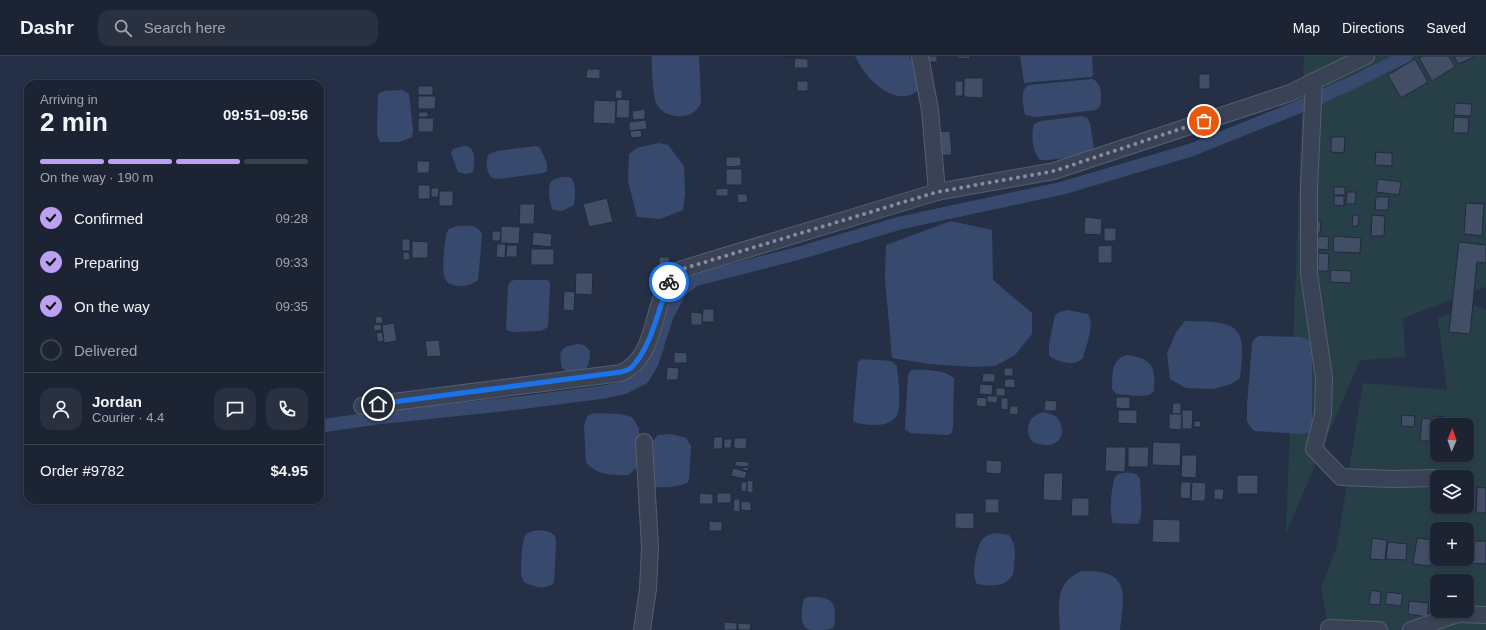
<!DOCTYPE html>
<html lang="en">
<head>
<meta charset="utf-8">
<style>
  :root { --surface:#1c2434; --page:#293040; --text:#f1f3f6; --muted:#a0a4ac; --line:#3a414f; --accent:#bca0f2 }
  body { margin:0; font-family:Arial,sans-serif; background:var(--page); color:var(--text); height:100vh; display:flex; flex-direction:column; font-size:15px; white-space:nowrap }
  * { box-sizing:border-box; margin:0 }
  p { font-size:13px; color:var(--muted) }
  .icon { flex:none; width:22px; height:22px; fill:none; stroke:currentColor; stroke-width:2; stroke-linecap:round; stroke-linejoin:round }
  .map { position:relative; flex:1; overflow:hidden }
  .details { position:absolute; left:24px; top:24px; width:300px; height:424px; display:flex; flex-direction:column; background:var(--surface); border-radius:12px; box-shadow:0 2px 6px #0003,0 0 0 1px var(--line) }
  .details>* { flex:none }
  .needle { width:26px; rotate:2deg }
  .fabs { position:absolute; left:1430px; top:362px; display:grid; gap:8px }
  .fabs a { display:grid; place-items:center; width:44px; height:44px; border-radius:8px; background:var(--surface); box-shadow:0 2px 6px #0003,0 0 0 1px var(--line); font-size:20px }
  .pin { position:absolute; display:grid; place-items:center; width:34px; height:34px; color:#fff; margin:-17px; border:2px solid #fff; border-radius:50%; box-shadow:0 1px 4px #0007 }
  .courier { position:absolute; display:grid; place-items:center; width:40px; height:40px; margin:-20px; border:3px solid #1a73e8; border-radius:50%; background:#fff; color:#222; box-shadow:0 1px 5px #0007 }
  .headline em { font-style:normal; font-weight:600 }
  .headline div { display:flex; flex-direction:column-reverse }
  .headline { display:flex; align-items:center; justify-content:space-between; height:68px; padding:0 16px }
  h1 { font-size:26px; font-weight:600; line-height:30px }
  .bar { display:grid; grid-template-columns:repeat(4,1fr); gap:6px 4px; align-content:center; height:48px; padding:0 16px }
  .bar i { height:5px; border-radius:3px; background:var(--line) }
  .bar .active { background:var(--accent) }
  .bar p { grid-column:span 4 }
  .line { display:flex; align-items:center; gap:10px; padding:0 16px; border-top:1px solid var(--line) }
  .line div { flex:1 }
  .round { display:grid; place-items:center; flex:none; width:42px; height:42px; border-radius:12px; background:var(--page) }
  ol { padding:0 16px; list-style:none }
  li { display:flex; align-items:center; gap:12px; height:44px }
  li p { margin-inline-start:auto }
  li .icon { padding:4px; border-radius:50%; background:var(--accent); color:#111; stroke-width:4 }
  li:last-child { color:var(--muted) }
  li i { width:22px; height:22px; border:2px solid var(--line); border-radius:50% }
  header { display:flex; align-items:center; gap:24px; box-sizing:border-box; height:56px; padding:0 20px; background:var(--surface); border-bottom:1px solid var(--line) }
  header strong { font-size:19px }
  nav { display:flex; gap:22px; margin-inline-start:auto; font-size:14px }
  .search { width:280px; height:36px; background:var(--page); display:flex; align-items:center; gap:10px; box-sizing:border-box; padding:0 14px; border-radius:12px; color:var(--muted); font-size:15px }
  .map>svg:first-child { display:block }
  .green { fill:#274047; fill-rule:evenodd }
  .water { fill:#374a6e }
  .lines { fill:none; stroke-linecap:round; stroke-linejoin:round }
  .canal { stroke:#374a6e; stroke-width:13 }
  .building { fill:#424d66; stroke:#212a3d }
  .minor-casing { stroke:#565e70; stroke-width:18 }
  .minor { stroke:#3a4355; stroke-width:16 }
  .done { stroke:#858d9e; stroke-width:4; stroke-dasharray:0 7.2 }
  .route { stroke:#1a73e8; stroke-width:5 }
</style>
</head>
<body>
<header>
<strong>Dashr</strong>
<div class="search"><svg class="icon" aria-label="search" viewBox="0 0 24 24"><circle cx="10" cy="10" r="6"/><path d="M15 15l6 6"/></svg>Search here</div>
<nav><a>Map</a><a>Directions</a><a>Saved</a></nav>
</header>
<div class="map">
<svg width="1486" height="574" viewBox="0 0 1486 574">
  <rect width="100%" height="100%" fill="#253046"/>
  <!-- green -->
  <g class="green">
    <path d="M1304 0H1486V231L1403 262 1405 301 1360 304 1286 477Z"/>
    <path d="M1473 249 1486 254V574H1329L1321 532 1337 490 1363 327 1447 334 1438 262ZM1437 369H1467V399H1437ZM1437 421H1467V451H1437ZM1437 473H1467V503H1437ZM1437 525H1467V555H1437Z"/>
  </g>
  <!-- water -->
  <g class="water">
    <path d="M652 0H699L701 45C697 65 664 65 656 47 653 39 651 8 652 0Z"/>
    <path d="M855 0H909L917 13 920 33C895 55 865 22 855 0Z"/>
    <path d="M1020 0H1092L1093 19 1091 21 1024 27Z"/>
    <path d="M1093 23C1102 28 1102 40 1100 50L1096 54 1037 61 1025 59C1024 50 1019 36 1028 29Z"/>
    <path d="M402 34 409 38 413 74 412 81 400 86H380L377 79 378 38 384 35Z"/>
    <path d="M1081 60 1087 62 1090 67 1094 92C1087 101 1052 104 1040 104 1032 96 1031 78 1034 68L1041 65Z"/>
    <path d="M659 87 668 89 684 110 685 138 683 154 660 163 637 161 628 125 629 98 637 92Z"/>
    <path d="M464 90C476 89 475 107 473 116L466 118 458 116 451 97 453 93Z"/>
    <path d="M536 90 540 92 547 107V115L543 117 499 123 492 122C486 116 485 105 489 98L497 95Z"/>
    <path d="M562 121H570C577 129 575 139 574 149L562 155 553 154C550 150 547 130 551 126 553 123 558 122 562 121Z"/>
    <path d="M951 165 992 174 993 224 1032 257V278L1015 299 995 310 974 311 930 308 892 302 885 222 886 189Z"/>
    <path d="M457 170C467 170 479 168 482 179L478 224C471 229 466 230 457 230 452 229 447 228 445 222 441 215 445 188 446 178L449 173Z"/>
    <path d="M515 224H546L549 225 550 228 548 271 541 275 513 276 506 274 508 229 511 225Z"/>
    <path d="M1067 254 1088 258C1095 268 1086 290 1083 302 1080 304 1078 306 1074 307 1067 308 1053 304 1049 299V288L1055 259 1060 256Z"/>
    <path d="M1185 265C1236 266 1248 266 1240 322L1231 328 1214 333 1186 332 1170 323 1167 297 1176 276Z"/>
    <path d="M1259 280 1301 281 1308 284 1312 288V369L1309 376 1303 378 1255 375 1251 372 1247 365V349L1252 288 1254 283Z"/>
    <path d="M578 288 584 289 590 295C589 314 587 316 568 317L562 312C558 294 560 291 578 288Z"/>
    <path d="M1127 299C1152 302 1156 311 1154 335L1149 339 1138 340 1116 338 1112 333C1113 319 1110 304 1127 299Z"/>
    <path d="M862 303 891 305 897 310C898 323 902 348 897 359 894 364 890 366 885 368 875 370 864 369 854 366L853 363 858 306Z"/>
    <path d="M913 314C925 313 945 314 954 322L953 371 952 376 949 379 910 377 905 373 908 319 910 315Z"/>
    <path d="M1043 356C1047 357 1051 358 1055 360 1062 364 1065 379 1058 385 1052 391 1039 390 1032 385 1029 382 1028 378 1028 374 1028 364 1034 359 1043 356Z"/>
    <path d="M594 357 620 358 632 361 639 372 640 392 637 411 629 419C613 419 597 420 586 406L584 370 587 360Z"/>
    <path d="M671 378 686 382 691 390 689 423 687 427C676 431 666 432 655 431L651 423 650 389 658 379Z"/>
    <path d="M1133 417 1137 419 1140 423C1140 433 1144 461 1138 468L1113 467C1109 461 1111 424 1117 419 1121 416 1128 417 1133 417Z"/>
    <path d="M539 474 550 476 555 480 556 487 554 527C545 535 535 530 525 527 525 527 522 522 522 522 520 516 522 485 525 480 528 475 534 475 539 474Z"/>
    <path d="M997 477 1009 479C1015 488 1016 495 1014 506 1014 509 1014 515 1013 518 1007 532 989 530 977 528 971 519 976 492 982 484 986 479 991 478 997 477Z"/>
    <path d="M1082 515C1130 514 1125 536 1120 574H1060C1059 549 1054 526 1082 515Z"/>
    <path d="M808 541C834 540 837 547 834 571 830 574 825 574 819 574 815 574 809 574 806 572 799 566 802 550 804 543Z"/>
  </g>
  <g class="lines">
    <!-- canal -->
    <path class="canal" d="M320 370 377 362 518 347 604 336 623 332 643 322 652 307 667 260 681 234 694 224 803 196 900 167 1063 132 1191 94 1296 52 1358 24 1406 0"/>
  </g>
  <!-- building -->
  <g class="building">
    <rect x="786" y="0" width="16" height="1"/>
    <rect x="926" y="0" width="11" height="6"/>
    <path d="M956 0H970V3L956 2Z"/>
    <path d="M1423 0H1449L1455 11 1432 25 1419 2Z"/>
    <path d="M1454 0H1474V1L1458 8Z"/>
    <path d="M795 2 808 3V12H794Z"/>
    <path d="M1415 3 1428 26 1401 42 1388 19Z"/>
    <path d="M587 13H600V23L586 22Z"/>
    <rect x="1199" y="18" width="11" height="15"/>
    <path d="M964 22H983V42L964 41Z"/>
    <rect x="797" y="25" width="11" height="10"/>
    <rect x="955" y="25" width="8" height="15"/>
    <rect x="418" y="30" width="15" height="9"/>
    <path d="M616 34H622V43L615 42Z"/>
    <path d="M418 40H436L435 53H418Z"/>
    <path d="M617 43 630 44 629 62H616Z"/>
    <path d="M594 44 616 45 615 68 593 67Z"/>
    <path d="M1455 47 1472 48 1471 60 1454 59Z"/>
    <path d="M645 53V63L633 64 632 55Z"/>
    <path d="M419 56H428V61H418Z"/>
    <path d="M1454 61 1469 62 1468 77H1453Z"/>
    <path d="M418 62H434L433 76H418Z"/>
    <path d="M646 64 647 73 629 75V66Z"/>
    <path d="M641 74 642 81 631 82 630 75Z"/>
    <path d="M950 75 952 99 936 100 934 76Z"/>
    <path d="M1331 81H1345L1344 97 1331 96Z"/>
    <path d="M1376 96 1392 97V110L1375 109Z"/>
    <path d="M726 101H741V110L726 111Z"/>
    <path d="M417 105H430L429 117H417Z"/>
    <rect x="726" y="113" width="16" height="16"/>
    <path d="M1378 123 1401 126 1399 139 1376 136Z"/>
    <rect x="418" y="129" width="12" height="14"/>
    <rect x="1334" y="131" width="11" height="8"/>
    <path d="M431 132H439L438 141H431Z"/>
    <path d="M728 132V140H716V133Z"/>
    <rect x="439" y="135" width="14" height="15"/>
    <path d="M1347 136H1356L1355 148H1346Z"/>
    <path d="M737 138H747L748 146 738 147Z"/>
    <path d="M1334 140H1344V150L1334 149Z"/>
    <path d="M1376 141H1389L1388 154H1375Z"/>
    <path d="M607 142 613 166 589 171 583 148Z"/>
    <path d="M1466 147 1484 148 1482 180 1464 178Z"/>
    <path d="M520 148H535L534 168H519Z"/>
    <path d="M1353 159H1359L1358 170H1352Z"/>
    <path d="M1372 159 1385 160 1384 180H1371Z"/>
    <path d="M1085 161 1102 163 1101 179 1084 178Z"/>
    <path d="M1312 165H1321L1320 177H1312Z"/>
    <path d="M501 170 520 171 519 188 501 187Z"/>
    <rect x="1104" y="172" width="12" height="13"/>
    <path d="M492 175H501L500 185H492Z"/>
    <path d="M533 176 552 178 551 191 532 189Z"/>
    <path d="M1318 180 1329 181 1328 194 1317 193Z"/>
    <path d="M1334 180 1361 182 1360 197 1333 196Z"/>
    <rect x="402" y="183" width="8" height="12"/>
    <path d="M412 185 428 186V202H412Z"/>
    <path d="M1459 186 1486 189V207L1477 206 1470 278 1449 276Z"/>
    <path d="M497 188H506L505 202 496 201Z"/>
    <path d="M507 189H517V201H506Z"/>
    <path d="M1112 189V207H1098V190Z"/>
    <rect x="531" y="193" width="23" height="16"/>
    <path d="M403 196H409L410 204H403Z"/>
    <path d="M1318 197 1329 198 1328 215H1318Z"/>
    <path d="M659 201H669L670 213H659Z"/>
    <path d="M1331 214 1351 215V227L1330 226Z"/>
    <path d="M576 217H593L592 239 575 238Z"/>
    <path d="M564 235 575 236 574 255 563 254Z"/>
    <path d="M703 253H714V266H702Z"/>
    <path d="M691 256 702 257V269H691Z"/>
    <path d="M382 260 383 267 376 268 375 261Z"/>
    <path d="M394 267 397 285 384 287 382 269Z"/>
    <path d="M381 268 382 274 374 275 373 269Z"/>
    <path d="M382 276 384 285 378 286 376 277Z"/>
    <path d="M439 284 441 300 427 301 425 285Z"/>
    <path d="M674 296 687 297V307H674Z"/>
    <path d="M667 311 679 312 678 324H666Z"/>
    <rect x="1004" y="312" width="9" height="8"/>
    <path d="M983 317 995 318V326H982Z"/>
    <path d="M1005 323H1015V332L1004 331Z"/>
    <path d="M980 328 993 329 992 339 979 338Z"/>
    <rect x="996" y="332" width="9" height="8"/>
    <path d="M987 340H998L997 347 987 346Z"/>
    <path d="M977 341 987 342 986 351 976 350Z"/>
    <path d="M1116 341H1130V353L1116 352Z"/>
    <path d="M1001 342H1008V354L1001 353Z"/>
    <path d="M1045 344 1057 345 1056 355H1044Z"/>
    <path d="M1173 347H1181V358H1172Z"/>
    <path d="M1010 350H1018V359L1009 358Z"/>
    <path d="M1118 354H1137V368L1118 367Z"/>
    <path d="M1182 354H1193L1192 373H1182Z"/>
    <path d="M1169 358H1182L1181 374 1169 373Z"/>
    <path d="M1402 359 1415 360 1414 371 1401 370Z"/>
    <path d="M1434 360 1445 361 1444 369H1437V374L1433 373Z"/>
    <path d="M1422 362 1431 363 1430 385H1420Z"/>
    <rect x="1194" y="365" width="7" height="6"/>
    <path d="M1432 375H1437V397H1430Z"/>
    <path d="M714 381H723L722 393H713Z"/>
    <path d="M734 382H747L746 393 734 392Z"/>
    <path d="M724 383H732L731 392H724Z"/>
    <path d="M1153 386 1181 387 1180 410 1152 409Z"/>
    <path d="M1106 391H1126L1125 416 1105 415Z"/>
    <path d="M1128 391H1149L1148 411H1128Z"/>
    <path d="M1182 399H1197L1196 422 1181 421Z"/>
    <path d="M986 404 1002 405 1001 418 986 417Z"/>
    <path d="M735 405 749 406V411L735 410Z"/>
    <path d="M743 411 749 412 748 415 743 414Z"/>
    <path d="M733 412 747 416 745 423 731 420Z"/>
    <path d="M1044 417H1063L1062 445 1043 444Z"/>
    <rect x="1237" y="419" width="21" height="19"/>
    <path d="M747 424 753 425V437L747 436Z"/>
    <path d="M741 426H747L746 436 741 435Z"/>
    <path d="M1181 426H1191L1190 443 1180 442Z"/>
    <path d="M1192 426 1206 427 1205 445H1191Z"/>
    <path d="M1477 431 1486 432V457H1476Z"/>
    <path d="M1214 433H1224L1223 444 1214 443Z"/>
    <path d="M700 437 713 438V448H699Z"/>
    <rect x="717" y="437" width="14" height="10"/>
    <path d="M1072 442H1089V460H1071Z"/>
    <path d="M734 443H740V456L733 455Z"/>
    <rect x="985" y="443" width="14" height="14"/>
    <path d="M741 445 751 446V455L741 454Z"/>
    <path d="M955 457H974V473L955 472Z"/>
    <path d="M1153 463 1180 464V487L1152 486Z"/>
    <path d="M709 465 722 466V475H709Z"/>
    <path d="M1372 482 1387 484 1385 504 1370 503Z"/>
    <path d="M1417 482 1434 484 1431 510 1413 508Z"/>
    <path d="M1469 485H1486V508L1468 507Z"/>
    <path d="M1388 486 1407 488 1406 504 1386 503Z"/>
    <path d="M1371 534 1381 536 1380 549 1369 548Z"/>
    <path d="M1387 536 1403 538 1401 550 1385 548Z"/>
    <path d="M1409 545 1429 547 1427 561 1408 558Z"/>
    <path d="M724 566 737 567V574H724Z"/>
    <path d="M738 567 751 568 750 574H738Z"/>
  </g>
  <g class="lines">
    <!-- minor casing -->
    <g class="minor-casing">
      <g id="minor">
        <path d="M920 0 930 54 937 136"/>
        <path d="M1314 25 1309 131V218L1324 322 1323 358 1314 393 1341 421 1393 423 1437 422"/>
        <path d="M362 350 621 317C663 299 648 233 682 213L937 136 1054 115 1290 37 1366 0"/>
        <path d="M642 574 648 533 650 491 644 386"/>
        <path d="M1329 574V572L1379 574"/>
        <path d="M1411 574 1458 558 1486 559"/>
      </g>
    </g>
    <!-- minor -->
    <use href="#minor" class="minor"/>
  </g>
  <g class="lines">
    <!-- done -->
    <path class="done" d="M669 226 677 216 682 213 937 136 1054 115 1204 65"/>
    <!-- route -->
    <path class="route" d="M378 348 621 316C624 315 629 314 632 311 651 292 659 251 669 226"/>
  </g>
</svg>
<div class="fabs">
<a><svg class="needle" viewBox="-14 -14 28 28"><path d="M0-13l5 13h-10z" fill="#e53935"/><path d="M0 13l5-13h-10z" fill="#a0a4ac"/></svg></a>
<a><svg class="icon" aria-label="layers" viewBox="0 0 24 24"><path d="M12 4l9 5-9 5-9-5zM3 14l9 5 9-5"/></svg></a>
<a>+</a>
<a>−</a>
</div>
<div class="pin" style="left:1204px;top:65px;background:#ea580c"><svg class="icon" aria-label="bag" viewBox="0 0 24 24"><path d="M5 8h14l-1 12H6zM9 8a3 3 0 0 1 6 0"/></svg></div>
<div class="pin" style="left:378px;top:348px;background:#1f2937"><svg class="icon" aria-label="home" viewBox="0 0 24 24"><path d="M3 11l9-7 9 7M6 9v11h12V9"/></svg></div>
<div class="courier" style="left:669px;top:226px"><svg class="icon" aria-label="bike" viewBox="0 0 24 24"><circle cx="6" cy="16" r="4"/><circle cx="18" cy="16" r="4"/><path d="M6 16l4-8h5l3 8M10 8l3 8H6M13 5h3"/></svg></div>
<section class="details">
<div class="headline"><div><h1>2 min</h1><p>Arriving in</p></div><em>09:51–09:56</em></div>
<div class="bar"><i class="active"></i><i class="active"></i><i class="active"></i><i></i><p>On the way · 190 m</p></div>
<ol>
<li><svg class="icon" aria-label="check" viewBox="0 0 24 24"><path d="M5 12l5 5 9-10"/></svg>Confirmed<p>09:28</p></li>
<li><svg class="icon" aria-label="check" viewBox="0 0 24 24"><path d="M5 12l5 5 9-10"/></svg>Preparing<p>09:33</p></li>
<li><svg class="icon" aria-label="check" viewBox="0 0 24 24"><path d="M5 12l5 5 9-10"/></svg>On the way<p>09:35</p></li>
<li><i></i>Delivered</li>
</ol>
<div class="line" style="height:72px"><a class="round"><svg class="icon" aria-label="person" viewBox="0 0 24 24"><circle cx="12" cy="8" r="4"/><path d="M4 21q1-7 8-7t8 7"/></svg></a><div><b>Jordan</b><p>Courier · 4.4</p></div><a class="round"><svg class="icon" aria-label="chat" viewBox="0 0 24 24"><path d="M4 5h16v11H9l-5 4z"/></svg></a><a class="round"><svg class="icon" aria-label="phone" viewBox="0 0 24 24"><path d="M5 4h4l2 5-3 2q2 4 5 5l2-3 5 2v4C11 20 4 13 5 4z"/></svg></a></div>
<div class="line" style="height:52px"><div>Order #9782</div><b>$4.95</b></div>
</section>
</div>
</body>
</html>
